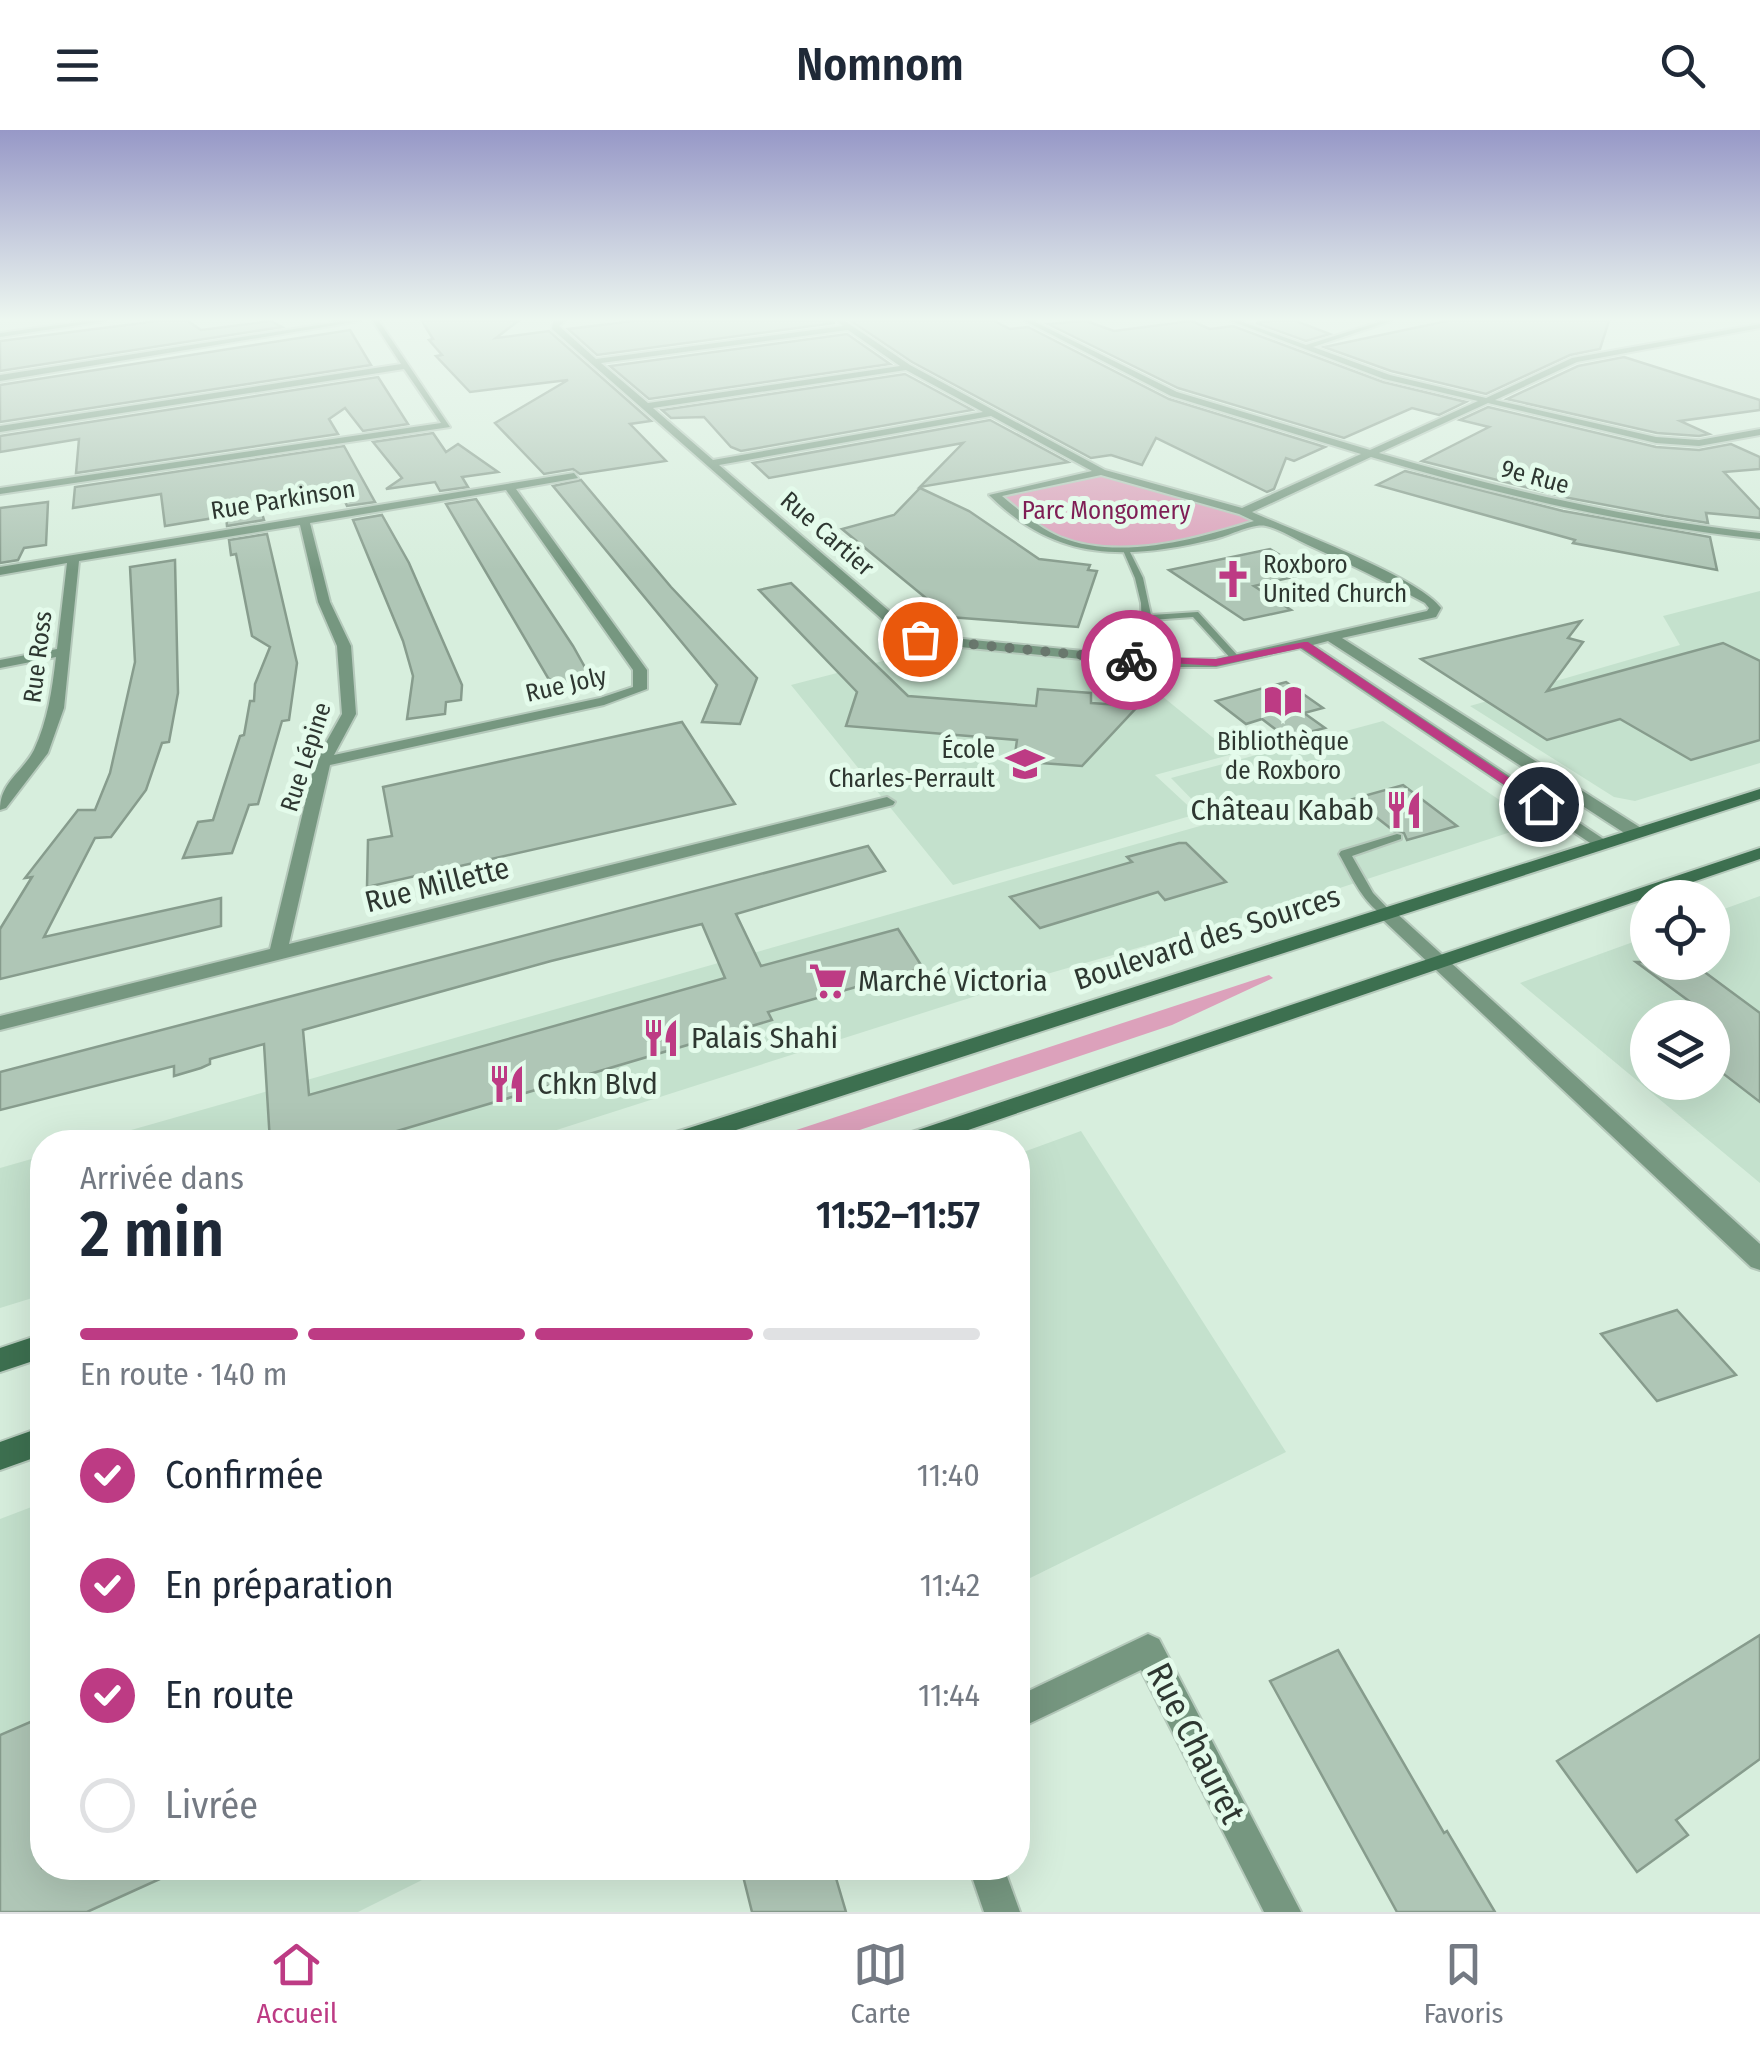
<!DOCTYPE html>
<html lang="fr">
<head>
<meta charset="utf-8">
<style>
  :root { --surface:#fff; --page:#f6f6f7; --text:#1f2937; --muted:#747a83; --line:#e0e1e3; --accent:#bd3b84 }
  body { margin:0; font-family:"Fira Sans Condensed",sans-serif; background:var(--page); color:var(--text); height:100vh; display:flex; flex-direction:column; font-size:38px; white-space:nowrap }
  * { box-sizing:border-box; margin:0 }
  p { font-size:32px; color:var(--muted) }
  .icon { flex:none; width:55px; height:55px; fill:none; stroke:currentColor; stroke-width:2; stroke-linecap:round; stroke-linejoin:round }
  .map { position:relative; flex:1; overflow:hidden }
  .side { position:absolute; left:30px; top:1000px; width:1000px; height:750px; display:flex; flex-direction:column; background:var(--surface); border-radius:40px; box-shadow:0 10px 40px #0002 }
  .side>* { flex:none }
  .buttons { position:absolute; left:1630px; top:750px; display:grid; gap:20px }
  .buttons a { display:grid; place-items:center; width:100px; height:100px; border-radius:50%; background:var(--surface); box-shadow:0 10px 40px #0002; font-size:50px }
  .pin { position:absolute; display:grid; place-items:center; width:85px; height:85px; color:#fff; margin:-42px; border:5px solid #fff; border-radius:50%; box-shadow:0 2px 10px #0007 }
  .courier { position:absolute; display:grid; place-items:center; width:100px; height:100px; margin:-50px; border:8px solid #bd3b84; border-radius:50%; background:#fff; color:#222; box-shadow:0 2px 12px #0007 }
  .headline em { font-style:normal; font-weight:600 }
  .headline div { display:flex; flex-direction:column-reverse }
  .headline { display:flex; align-items:center; justify-content:space-between; height:170px; padding:0 50px }
  h1 { font-size:65px; font-weight:600; line-height:75px }
  .bar { display:grid; grid-template-columns:repeat(4,1fr); gap:15px 10px; align-content:center; height:120px; padding:0 50px }
  .bar i { height:12px; border-radius:8px; background:var(--line) }
  .bar .active { background:var(--accent) }
  .bar p { grid-column:span 4 }
  ol { padding:0 50px; list-style:none }
  li { display:flex; align-items:center; gap:30px; height:110px }
  li p { margin-inline-start:auto }
  li .icon { padding:10px; border-radius:50%; background:var(--accent); color:#fff; stroke-width:4 }
  li:last-child { color:var(--muted) }
  li i { width:55px; height:55px; border:5px solid var(--line); border-radius:50% }
  header { display:flex; justify-content:space-between; align-items:center; height:130px; padding:0 50px; background:var(--surface); font-size:45px; font-weight:600 }
  .menu { display:flex; justify-content:space-around; align-items:center; height:140px; border-top:2px solid var(--line); background:var(--surface); font-size:28px; color:var(--muted) }
  .menu a { display:grid; justify-items:center; gap:5px }
  .menu .active { color:var(--accent) }
  .map>svg:first-child { display:block }
  .built { fill:#c4e1cd; fill-rule:evenodd }
  .green { fill:#dca1bb }
  .building { fill:#afc6b6; stroke:#879c8d; stroke-width:2.5; fill-rule:evenodd }
  .lines { fill:none; stroke-linecap:round; stroke-linejoin:round }
  .service-casing { stroke:#b5c9bb; stroke-width:4 }
  .minor-casing { stroke:#b5c9bb; stroke-width:4 }
  .tertiary-casing { stroke:#b5c9bb; stroke-width:4 }
  .secondary-casing { stroke:#b5c9bb; stroke-width:4 }
  .service { fill:#769780; fill-rule:evenodd }
  .minor { fill:#769780; fill-rule:evenodd }
  .tertiary { fill:#769780; fill-rule:evenodd }
  .secondary { fill:#3d7050; fill-rule:evenodd }
  .route { fill:#bd3b84 }
  .done { stroke:#69776d; stroke-width:10; stroke-dasharray:0 18 }
  .labels { text-anchor:middle; dominant-baseline:central; stroke-width:10; stroke-linejoin:round; paint-order:stroke }
  .far-street-label { font-size:25px; fill:#2e3731; stroke:#e4fbeb }
  .far-park-label { font-size:25px; fill:#7f1e55; stroke:#e4fbeb }
  .far-poi-label { font-size:25px; fill:#2e3731; stroke:#e4fbeb; text-anchor:start }
  .poi-label { font-size:30px; fill:#2e3731; stroke:#e4fbeb; text-anchor:start }
  .street-label { font-size:30px; fill:#2e3731; stroke:#e4fbeb }
  .near-street-label { font-size:35px; fill:#2e3731; stroke:#e4fbeb }
</style>
</head>
<body>
<header><svg class="icon" aria-label="menu" viewBox="0 0 24 24"><path d="M4 6h16M4 12h16M4 18h16"/></svg>Nomnom<svg class="icon" aria-label="search" viewBox="0 0 24 24"><circle cx="10" cy="10" r="6"/><path d="M15 15l6 6"/></svg></header>
<div class="map">
<svg width="1760" height="1782" viewBox="0 0 1760 1782">
  <rect width="100%" height="100%" fill="#d7eedd"/>
  <!-- built -->
  <g class="built">
    <path d="M1760 461V633L1635 671 1614 667 1470 576 1680 515 1663 486Z"/>
    <path d="M952 513 1113 526 1233 624 1155 645 1197 684 953 755 791 555Z"/>
    <path d="M1383 591 1535 694 1297 772 1026 850 519 1012H89L1214 692 1171 648Z"/>
    <path d="M1760 766V1053L1520 853 1647 807 1648 832H1712L1713 783ZM1648 888H1712V952H1648Z"/>
    <path d="M1081 1001 1286 1322 1018 1454V1024Z"/>
    <path d="M42 1026V1165L0 1178V1038Z"/>
    <path d="M42 1373V1738H446L358 1782H0V1389Z"/>
  </g>
  <!-- green -->
  <g class="green">
    <path d="M1101 342 1265 391C1200 405 1100 438 1037 402 1022 394 1009 378 995 368Z"/>
    <path d="M1269 845 1273 848 1172 895 824 1012H760Z"/>
  </g>
  <!-- building -->
  <g class="building">
    <path d="M158 191H188L201 200 271 191 282 197 0 241V211Z"/>
    <path d="M422 191H518L496 208 549 201 651 291 630 294 666 331 580 344 573 339 544 344 495 293 568 250 470 262 436 226 442 225 429 210 433 209Z"/>
    <path d="M634 191H833L834 193 597 225 568 199Z"/>
    <path d="M851 191H994L1010 199 1028 197 1169 269 1325 317 1294 331 1286 328 1274 359 1267 362 1156 308 1142 335 1111 325 1091 328 912 232Z"/>
    <path d="M1086 191 1114 201 1191 191 1210 199 1233 196 1383 252 1466 272 1439 285 1412 278 1344 308 1178 258 1048 194Z"/>
    <path d="M1272 191H1296L1330 204 1306 211 1256 193Z"/>
    <path d="M1447 191H1609L1600 219 1570 225 1486 264 1391 241 1324 217Z"/>
    <path d="M350 200 371 235 0 292V255Z"/>
    <path d="M847 204 890 234 649 269 610 236Z"/>
    <path d="M1624 227 1760 270V280L1680 291 1709 304 1699 306 1657 303 1507 269 1578 236Z"/>
    <path d="M905 244 972 280 741 321 731 317 704 287 671 288 662 280Z"/>
    <path d="M378 247 408 294 363 301 345 278 329 289 338 304 76 343 79 309 0 322V306Z"/>
    <path d="M1488 277 1656 317 1699 320 1731 314 1760 327V339L1724 342 1760 380V388L1706 383 1708 393 1664 386 1569 368 1422 331 1489 297 1460 290Z"/>
    <path d="M990 290 1068 332 920 357 963 313 769 348 753 333Z"/>
    <path d="M433 303 446 322 458 314 498 342 462 347 468 357 440 361 435 352 386 359 402 348 373 312Z"/>
    <path d="M344 316 375 372 347 376 343 367 261 380 264 390 227 396 226 386 165 396 161 364 73 378 75 357Z"/>
    <path d="M1405 341 1563 381 1710 407 1717 440 1573 413 1575 410 1377 355Z"/>
    <path d="M581 350 671 457 757 548 740 594 702 592 717 555 553 356Z"/>
    <path d="M920 358 969 381 1039 429 1090 435 1088 440 1097 441 1078 497 949 487 842 399 894 385Z"/>
    <path d="M476 369 573 516 592 550 558 558 548 548 446 374Z"/>
    <path d="M48 372 46 415 24 418 18 430 0 433V378Z"/>
    <path d="M382 385 409 433 462 555 461 570 446 572 445 584 407 589 413 546 403 511 353 390Z"/>
    <path d="M267 404 297 533 289 590 282 591 258 674 249 675 232 723 183 728 198 692 213 690 240 606 244 605 250 571H254L255 554 270 517 252 506 236 424 231 425 229 410Z"/>
    <path d="M1270 419 1310 443 1254 456 1291 480 1244 490 1169 440Z"/>
    <path d="M175 430 178 563 169 612 162 613 146 660 111 707 95 708 44 807 221 768V796L0 849V799L32 747 25 748 78 680H95L110 643 135 532 130 437Z"/>
    <path d="M791 453 908 566 1036 576 1038 559 1091 563V573L1138 576 1082 636 1014 631 1017 610 846 596 857 562 759 460Z"/>
    <path d="M1581 491 1568 508 1583 512 1547 561 1723 513 1760 531V610L1691 630 1620 589 1547 610 1421 529Z"/>
    <path d="M1286 552 1323 578 1304 583 1325 598 1287 608 1262 589 1246 594 1216 571Z"/>
    <path d="M682 592 735 674 367 757 368 710 392 706 383 657Z"/>
    <path d="M1403 655 1457 696 1407 710 1404 703 1394 701 1353 669Z"/>
    <path d="M1179 713H1186L1226 752 1165 770 1158 762 1040 798 1010 767 1132 732 1127 727Z"/>
    <path d="M868 716 885 741 736 784 761 836 898 799 923 838 768 882 772 890 360 1012H270L264 914 210 929V934L201 938 174 946V936L0 980V942ZM702 794 725 848 309 965 303 900 551 831Z"/>
    <path d="M1636 832H1691L1760 883V972L1712 935V888Z"/>
    <path d="M1677 1180 1736 1245 1657 1271 1601 1204Z"/>
    <path d="M1760 1505V1629L1676 1690 1688 1705 1637 1742 1557 1631Z"/>
    <path d="M1338 1520 1444 1703 1447 1701 1495 1782H1397L1270 1551Z"/>
    <path d="M42 1587V1738H184L87 1782H0V1605Z"/>
    <path d="M741 1738H833L846 1782H752Z"/>
  </g>
  <g class="lines">
    <!-- service casing -->
    <g class="service-casing">
      <g id="service">
        <path d="M1122 418H1128L1143 448 1151 485 1198 482 1239 527V531H1233L1193 487 1151 490V531L1143 533 1141 473 1135 448Z"/>
        <path d="M1397 704 1401 705V709L1352 726 1373 763 1393 784 1387 788C1363 774 1352 747 1339 724L1341 721Z"/>
      </g>
    </g>
    <!-- minor casing -->
    <g class="minor-casing">
      <g id="minor">
        <path d="M87 191H105L0 207V203Z"/>
        <path d="M344 191H360L0 251V245Z"/>
        <path d="M373 191H379L450 297 0 364V358L441 293 404 239 0 302V296L401 234Z"/>
        <path d="M553 191H565L559 196 596 229 843 196 837 191H845L910 235 1105 340 1242 378 1361 324 1171 266 1025 191H1033L1177 262 1370 320 1478 271 1384 249 1231 191H1240L1306 215 1382 191H1391L1313 217 1390 245 1486 268 1572 228 1760 194V198L1577 232 1495 270 1656 307 1699 310 1760 299V305L1699 316 1656 313 1488 273 1379 323C1505 360 1630 389 1760 403V409C1627 395 1499 365 1371 327L1252 382C1292 400 1419 447 1441 478L1436 487 1342 508 1641 698V706H1629L1328 511 1313 515 1605 710V718L1599 719 1300 518 1216 537H1162L920 513 900 505 552 199ZM848 200 900 236 648 273 601 233ZM906 240 983 282 713 330 653 278ZM991 286 1092 341 989 365C1057 433 1127 430 1215 409 1229 406 1253 393 1266 396 1280 399 1295 409 1308 415 1348 433 1386 452 1425 473L1429 478 1427 481 1216 529H1162L923 505 910 499 719 335ZM1101 345 1239 384 1254 391C1197 409 1119 431 1060 407 1039 398 1020 381 1002 366Z"/>
        <path d="M574 343 578 348 516 359 647 540V559L604 575 330 635 289 814 887 667 895 672 893 675 0 900V886L270 819 315 632 342 584 337 516 318 472 300 395 79 431 64 578 48 623 6 678 0 680C0 652 22 643 34 620 48 590 52 560 56 527L0 538V530L57 519 67 433 0 445V437ZM506 360 633 540V557L600 568 334 625 356 584 351 516 330 472 310 393Z"/>
        <path d="M1148 1504 1159 1509 1301 1782H1264L1141 1540 1018 1599V1566Z"/>
        <path d="M969 1738H1004L1020 1782H984Z"/>
      </g>
    </g>
    <!-- tertiary casing -->
    <g class="tertiary-casing">
      <path id="tertiary" d="M1387 778 1393 780 1760 1114V1140L1751 1137 1381 788 1378 784 1381 780Z"/>
    </g>
    <!-- secondary casing -->
    <g class="secondary-casing">
      <g id="secondary">
        <path d="M1760 659V669L699 1012H662L665 1006 673 1003Z"/>
        <path d="M1760 718V729L933 1012H897L900 1006Z"/>
        <path d="M42 1204V1228L0 1242V1218Z"/>
        <path d="M42 1297V1325L0 1340V1312Z"/>
      </g>
    </g>
    <!-- service -->
    <use href="#service" class="service"/>
    <!-- minor -->
    <use href="#minor" class="minor"/>
    <!-- tertiary -->
    <use href="#tertiary" class="tertiary"/>
    <!-- secondary -->
    <use href="#secondary" class="secondary"/>
  </g>
  <!-- sky -->
  <linearGradient id="sky" x2="0" y2="1"><stop stop-color="#9798c7"/><stop offset="0.43" stop-color="#edf7f0"/><stop offset="1" stop-color="#edf7f0" stop-opacity="0"/></linearGradient>
  <rect width="1760" height="440" fill="url(#sky)"/>
  <!-- route -->
  <path class="route" d="M1304 512H1308L1548 674 1537 677 1302 518 1216 536 1125 530 1131 526 1216 529Z"/>
  <g class="lines">
    <!-- done -->
    <path class="done" d="M920 509 1131 530"/>
  </g>
  <!-- icons -->
  <defs>
    <g id="church-bare" transform="scale(3)"><path d="M-1.2-6h2.4v3.5h3.3v2.4h-3.3V6h-2.4V-.1h-3.3v-2.4h3.3Z" fill="#bd3b84" stroke="#e4fbeb" stroke-width="2.5" paint-order="stroke"/></g>
    <g id="library-bare" transform="scale(3)"><path d="M-6-4Q-3-5.5-.7-3.5V5Q-3 3-6 4ZM6-4Q3-5.5 .7-3.5V5Q3 3 6 4Z" fill="#bd3b84" stroke="#e4fbeb" stroke-width="2.5" paint-order="stroke"/></g>
    <g id="school-bare" transform="scale(3)"><path d="M0-5L7-2L0 1L-7-2ZM-4 1L0 2.5L4 1V4Q0 6-4 4Z" fill="#bd3b84" stroke="#e4fbeb" stroke-width="2.5" paint-order="stroke"/></g>
    <g id="restaurant-bare" transform="scale(3)"><path d="M-5-6h1v4h1v-4h1v4h1v-4h1v5L-1.5 .5V6h-2V.5L-5-1ZM5-6V6H3V1.5H1.5Q1.5-4 5-6Z" fill="#bd3b84" stroke="#e4fbeb" stroke-width="2.5" paint-order="stroke"/></g>
    <g id="supermarket-bare" transform="scale(3)"><path d="M-6-5.5h2.5l.6 2H6L4.5 2H-2.5L-4.4-4H-6ZM-1.5 3.2a1.3 1.3 0 1 0 .1 0ZM3 3.2a1.3 1.3 0 1 0 .1 0Z" fill="#bd3b84" stroke="#e4fbeb" stroke-width="2.5" paint-order="stroke"/></g>
  </defs>
  <g fill-rule="evenodd">
    <use href="#church-bare" x="1233" y="449"/>
    <use href="#library-bare" x="1283" y="571"/>
    <use href="#school-bare" x="1025" y="634"/>
    <use href="#restaurant-bare" x="1404" y="680"/>
    <use href="#supermarket-bare" x="828" y="851"/>
    <use href="#restaurant-bare" x="661" y="908"/>
    <use href="#restaurant-bare" x="507" y="954"/>
  </g>
  <g class="labels">
    <!-- far-street labels -->
    <g class="far-street-label">
      <text transform="translate(1535 347) rotate(15)">9e Rue</text>
      <text transform="translate(283 370) rotate(-9)">Rue Parkinson</text>
      <text transform="translate(827 404) rotate(41)">Rue Cartier</text>
      <text transform="translate(38 527) rotate(-83)">Rue Ross</text>
      <text transform="translate(566 555) rotate(-13)">Rue Joly</text>
      <text transform="translate(306 627) rotate(-72)">Rue Lépine</text>
    </g>
    <!-- far-park labels -->
    <g class="far-park-label">
      <text x="1106" y="381">Parc Mongomery</text>
    </g>
    <!-- far-poi labels -->
    <g class="far-poi-label">
      <text x="1263" y="435">Roxboro<tspan x="1263" dy="29">United Church</tspan></text>
      <text x="1283" y="612" text-anchor="middle">Bibliothèque<tspan x="1283" dy="29">de Roxboro</tspan></text>
      <text x="995" y="620" text-anchor="end">École<tspan x="995" dy="29">Charles-Perrault</tspan></text>
    </g>
    <!-- poi labels -->
    <g class="poi-label">
      <text x="1374" y="680" text-anchor="end">Château Kabab</text>
      <text x="858" y="851">Marché Victoria</text>
      <text x="691" y="908">Palais Shahi</text>
      <text x="537" y="954">Chkn Blvd</text>
    </g>
    <!-- street labels -->
    <g class="street-label">
      <text transform="translate(437 755) rotate(-14)">Rue Millette</text>
      <text transform="translate(1207 808) rotate(-18)">Boulevard des Sources</text>
    </g>
    <!-- near-street labels -->
    <g class="near-street-label">
      <text transform="translate(1196 1613) rotate(63)">Rue Chauret</text>
    </g>
  </g>
</svg>
<div class="buttons">
<a><svg class="icon" aria-label="locate" viewBox="0 0 24 24"><circle cx="12" cy="12" r="6"/><path d="M12 2v4M12 18v4M2 12h4M18 12h4"/></svg></a>
<a><svg class="icon" aria-label="layers" viewBox="0 0 24 24"><path d="M12 4l9 5-9 5-9-5zM3 14l9 5 9-5"/></svg></a>
</div>
<div class="pin" style="left:920px;top:509px;background:#ea580c"><svg class="icon" aria-label="bag" viewBox="0 0 24 24"><path d="M5 8h14l-1 12H6zM9 8a3 3 0 0 1 6 0"/></svg></div>
<div class="pin" style="left:1541px;top:674px;background:#1f2937"><svg class="icon" aria-label="home" viewBox="0 0 24 24"><path d="M3 11l9-7 9 7M6 9v11h12V9"/></svg></div>
<div class="courier" style="left:1131px;top:530px"><svg class="icon" aria-label="bike" viewBox="0 0 24 24"><circle cx="6" cy="16" r="4"/><circle cx="18" cy="16" r="4"/><path d="M6 16l4-8h5l3 8M10 8l3 8H6M13 5h3"/></svg></div>
<section class="side">
<div class="headline"><div><h1>2 min</h1><p>Arrivée dans</p></div><em>11:52–11:57</em></div>
<div class="bar"><i class="active"></i><i class="active"></i><i class="active"></i><i></i><p>En route · 140 m</p></div>
<ol>
<li><svg class="icon" aria-label="check" viewBox="0 0 24 24"><path d="M5 12l5 5 9-10"/></svg>Confirmée<p>11:40</p></li>
<li><svg class="icon" aria-label="check" viewBox="0 0 24 24"><path d="M5 12l5 5 9-10"/></svg>En préparation<p>11:42</p></li>
<li><svg class="icon" aria-label="check" viewBox="0 0 24 24"><path d="M5 12l5 5 9-10"/></svg>En route<p>11:44</p></li>
<li><i></i>Livrée</li>
</ol>
</section>
</div>
<nav class="menu">
<a class="active"><svg class="icon" aria-label="home" viewBox="0 0 24 24"><path d="M3 11l9-7 9 7M6 9v11h12V9"/></svg>Accueil</a>
<a><svg class="icon" aria-label="map" viewBox="0 0 24 24"><path d="M3 6l6-2 6 2 6-2v14l-6 2-6-2-6 2zM9 4v14M15 6v14"/></svg>Carte</a>
<a><svg class="icon" aria-label="saved" viewBox="0 0 24 24"><path d="M7 4h10v16l-5-4-5 4z"/></svg>Favoris</a>
</nav>
</body>
</html>
